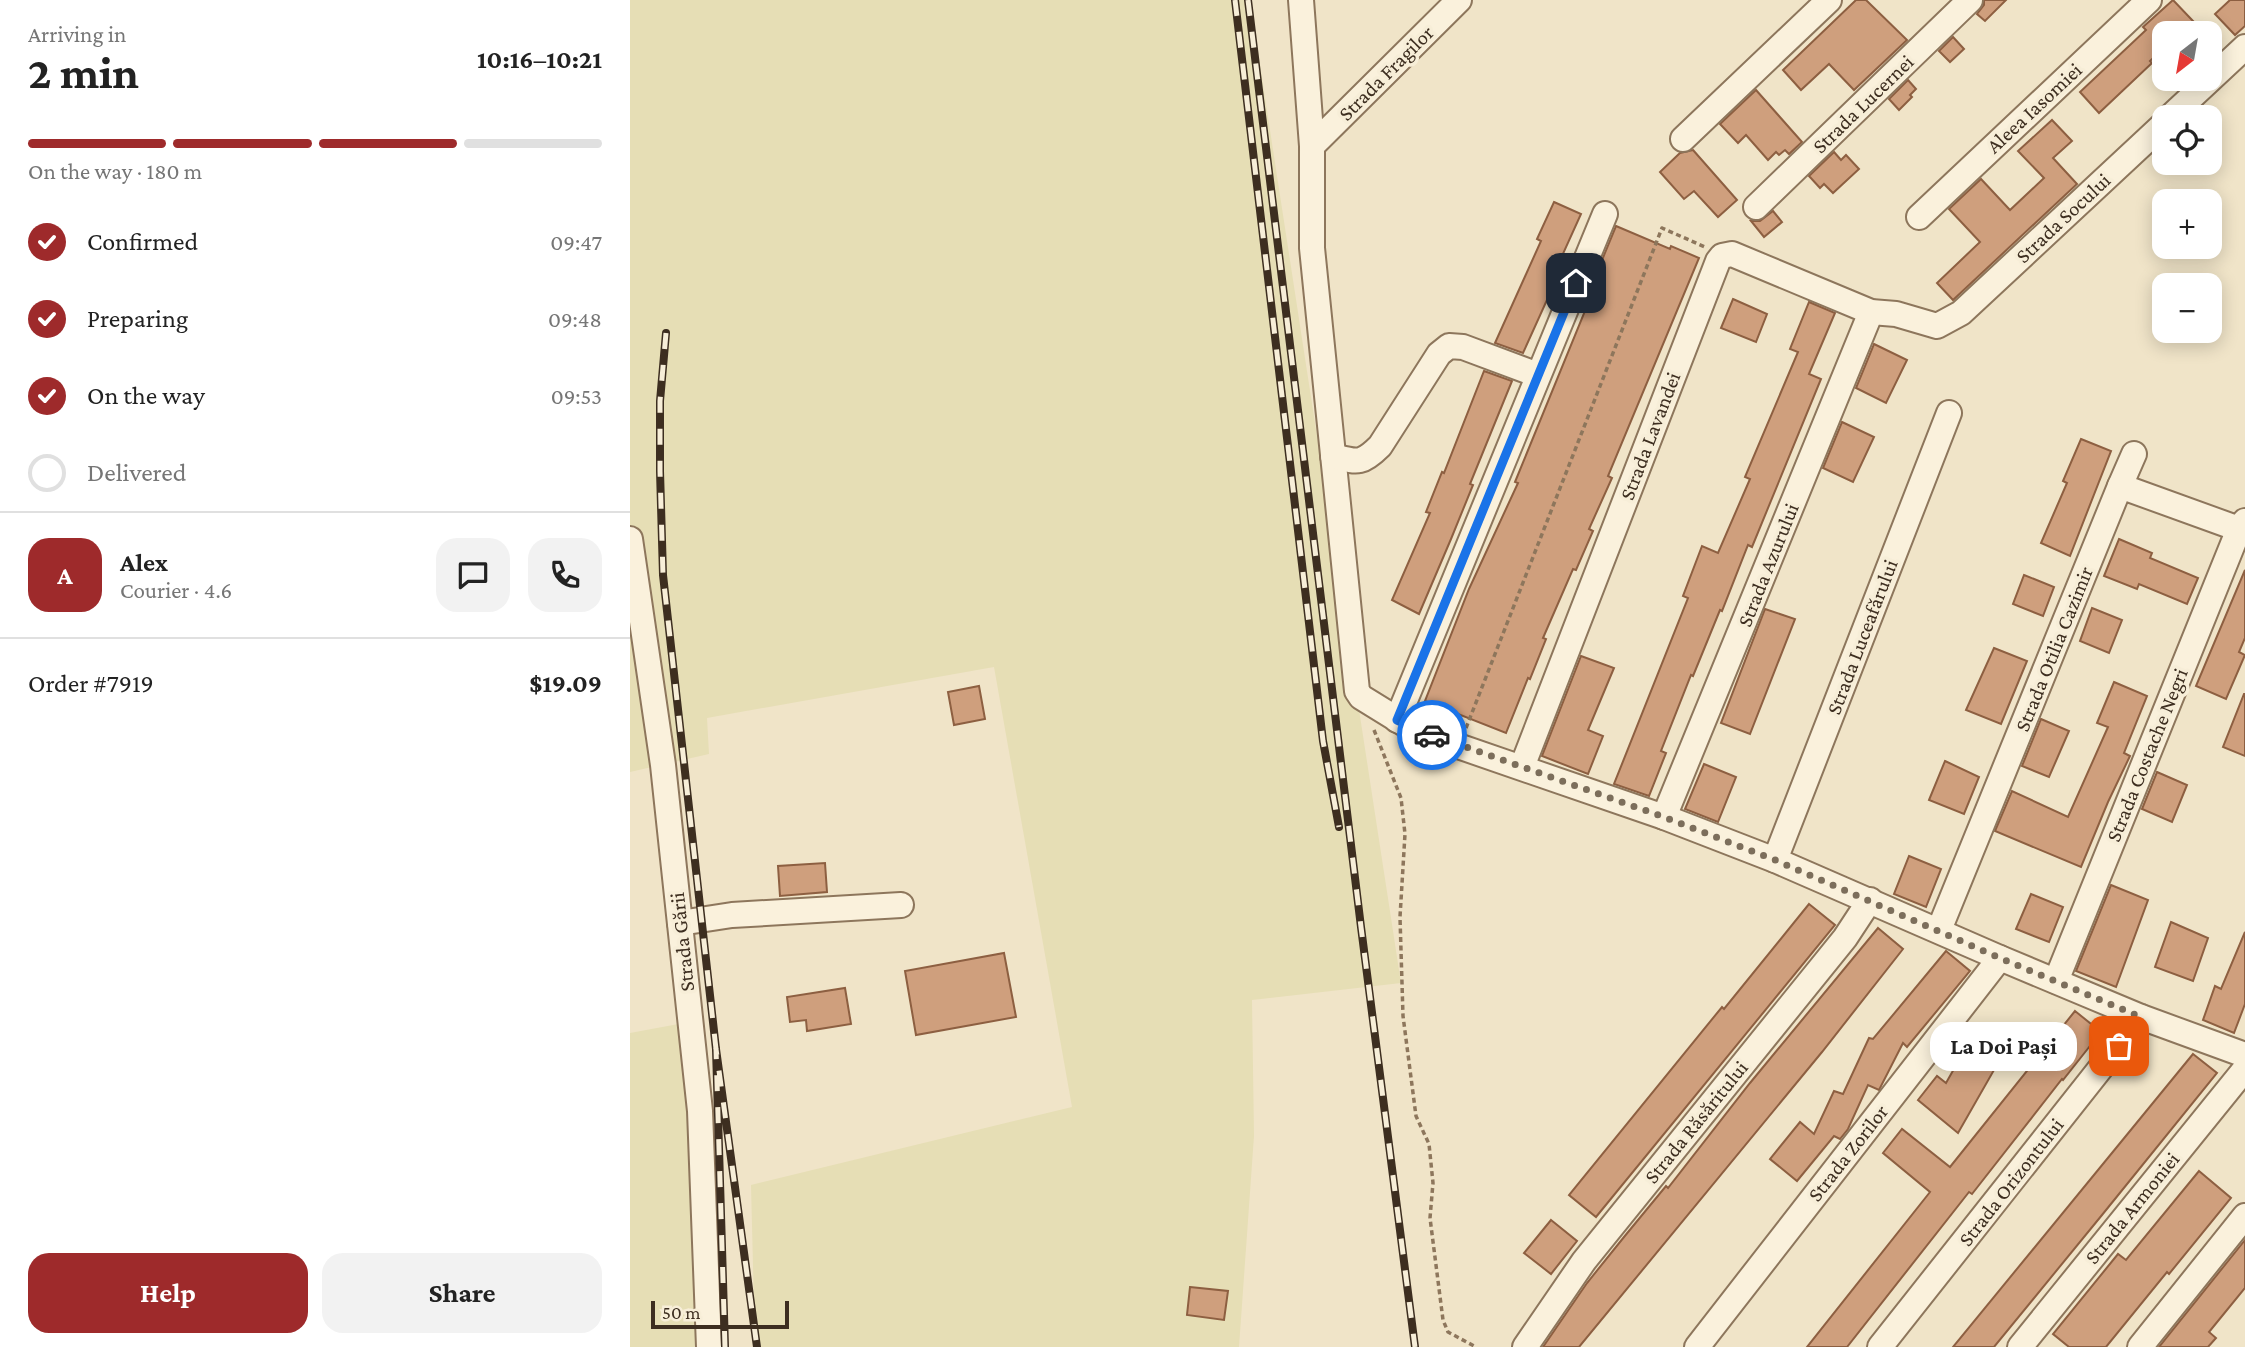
<!DOCTYPE html>
<html lang="en">
<head>
<meta charset="utf-8">
<style>
  :root { --surface:#fff; --page:#f2f2f2; --text:#222; --muted:#767676; --line:#e0e0e0; --accent:#9e2a2b }
  body { margin:0; font-family:"Crimson Pro",serif; background:var(--page); color:var(--text); height:100vh; display:flex; flex-direction:column; font-size:26px; white-space:nowrap }
  * { box-sizing:border-box; margin:0 }
  p { font-size:23px; color:var(--muted) }
  .icon { flex:none; width:38px; height:38px; fill:none; stroke:currentColor; stroke-width:2; stroke-linecap:round; stroke-linejoin:round }
  .map { position:relative; flex:1; overflow:hidden }
  .details { display:flex; flex-direction:column; background:var(--surface); width:630px }
  .details>* { flex:none }
  .needle { width:46px; rotate:211deg }
  .tools { position:absolute; left:1522px; top:21px; display:grid; gap:14px }
  .tools a { display:grid; place-items:center; width:70px; height:70px; border-radius:14px; background:var(--surface); box-shadow:0 4px 18px #0003; font-size:35px }
  .scale { position:absolute; left:21px; bottom:18px; width:138px; box-sizing:border-box; padding-left:7px; border:4px solid #3d2e20; border-top:0; font-size:19px; line-height:24px; white-space:nowrap; color:#3d2e20; -webkit-text-stroke:5px #f7eed8; paint-order:stroke }
  .pin { position:absolute; display:grid; place-items:center; width:60px; height:60px; color:#fff; margin:-30px; border-radius:14px; box-shadow:0 4px 10px #0006 }
  .courier { position:absolute; display:grid; place-items:center; width:70px; height:70px; margin:-35px; border:5px solid #1a73e8; border-radius:50%; background:#fff; color:#222; box-shadow:0 2px 9px #0007 }
  .bubble { position:absolute; height:49px; border-radius:21px; background:var(--surface); box-shadow:0 4px 18px #0003; font-size:23px; font-weight:700; line-height:49px; text-align:center }
  .head em { font-style:normal; font-weight:700 }
  .head div { display:flex; flex-direction:column-reverse }
  .head { display:flex; align-items:center; justify-content:space-between; height:119px; padding:0 28px }
  h1 { font-size:46px; font-weight:700; line-height:52px }
  .bar { display:grid; grid-template-columns:repeat(4,1fr); gap:10px 7px; align-content:center; height:84px; padding:0 28px }
  .bar i { height:9px; border-radius:5px; background:var(--line) }
  .bar .selected { background:var(--accent) }
  .bar p { grid-column:span 4 }
  .line { display:flex; align-items:center; gap:18px; padding:0 28px; border-top:2px solid var(--line) }
  .line div { flex:1 }
  .round { display:grid; place-items:center; flex:none; width:74px; height:74px; border-radius:21px; background:var(--page) }
  ol { padding:0 28px; list-style:none }
  li { display:flex; align-items:center; gap:21px; height:77px }
  li p { margin-inline-start:auto }
  li .icon { padding:7px; border-radius:50%; background:var(--accent); color:#fff; stroke-width:4 }
  li:last-child { color:var(--muted) }
  li i { width:38px; height:38px; border:4px solid var(--line); border-radius:50% }
  .button { display:flex; gap:14px; margin-top:auto; padding:14px 28px }
  .button a { flex:1; height:80px; border-radius:21px; background:var(--accent); color:#fff; font-size:28px; font-weight:700; line-height:80px; text-align:center }
  .button a+a { background:var(--page); color:var(--text) }
  main { display:flex; flex:1; min-height:0 }
  .map>svg:first-child { display:block }
  .farmland { fill:#e6deb5 }
  .building { fill:#cf9f7d; stroke:#8d5f41; stroke-width:2 }
  .lines { fill:none; stroke-linecap:round; stroke-linejoin:round }
  .minor-casing { stroke:#8d765c; stroke-width:28 }
  .path { stroke:#8d765c; stroke-width:3.5; stroke-dasharray:5 3.5; stroke-linecap:butt }
  .minor { stroke:#faf1dc; stroke-width:24 }
  .rail-casing { stroke:#3d2e20; stroke-width:8 }
  .rail { stroke:#f7eed8; stroke-width:5; stroke-dasharray:16; stroke-linecap:butt }
  .done { stroke:#7c6e5b; stroke-width:7; stroke-dasharray:0 12.6 }
  .route { stroke:#1a73e8; stroke-width:9 }
  .labels { text-anchor:middle; dominant-baseline:central; stroke-width:7; stroke-linejoin:round; paint-order:stroke }
  .street-label { font-size:21px; fill:#3d2e20; stroke:#f7eed8 }
</style>
</head>
<body>
<main>
<section class="details">
<div class="head"><div><h1>2 min</h1><p>Arriving in</p></div><em>10:16–10:21</em></div>
<div class="bar"><i class="selected"></i><i class="selected"></i><i class="selected"></i><i></i><p>On the way · 180 m</p></div>
<ol>
<li><svg class="icon" aria-label="check" viewBox="0 0 24 24"><path d="M5 12l5 5 9-10"/></svg>Confirmed<p>09:47</p></li>
<li><svg class="icon" aria-label="check" viewBox="0 0 24 24"><path d="M5 12l5 5 9-10"/></svg>Preparing<p>09:48</p></li>
<li><svg class="icon" aria-label="check" viewBox="0 0 24 24"><path d="M5 12l5 5 9-10"/></svg>On the way<p>09:53</p></li>
<li><i></i>Delivered</li>
</ol>
<div class="line" style="height:126px"><b class="round" style="background:var(--accent);color:#fff">A</b><div><b>Alex</b><p>Courier · 4.6</p></div><a class="round"><svg class="icon" aria-label="chat" viewBox="0 0 24 24"><path d="M4 5h16v11H9l-5 4z"/></svg></a><a class="round"><svg class="icon" aria-label="phone" viewBox="0 0 24 24"><path d="M5 4h4l2 5-3 2q2 4 5 5l2-3 5 2v4C11 20 4 13 5 4z"/></svg></a></div>
<div class="line" style="height:91px"><div>Order #7919</div><b>$19.09</b></div>
<div class="button"><a>Help</a><a>Share</a></div>
</section>
<div class="map">
<svg width="1615" height="1347" viewBox="0 0 1615 1347">
  <rect width="100%" height="100%" fill="#f0e4c8"/>
  <!-- farmland -->
  <g class="farmland">
    <path d="M0 0H620L771 983 622 1000 624 1136 609 1347H125L121 1185 442 1107 364 667 77 718 79 754 0 772Z"/>
    <path d="M70 1020 85 1347H0V1033Z"/>
  </g>
  <!-- building -->
  <g class="building">
    <path d="M1226 0H1236L1277 40 1224 90 1199 64 1171 90 1153 70Z"/>
    <path d="M1354 0H1376L1355 21 1347 14 1354 5Z"/>
    <path d="M1543 0 1563 21 1550 33H1535V47L1520 61 1522 63 1469 113 1450 92 1516 30 1513 27Z"/>
    <path d="M1600 0H1615V26L1605 35 1585 14Z"/>
    <path d="M1323 37 1334 49 1320 62 1309 51Z"/>
    <path d="M1278 80 1286 89 1280 95 1282 97 1269 110 1259 99Z"/>
    <path d="M1126 90 1172 142 1159 154 1155 150 1149 155 1146 152 1138 160 1116 135 1108 143 1090 124Z"/>
    <path d="M1422 120 1442 141 1423 158 1447 184 1323 300 1307 283 1350 242 1319 209 1351 179 1380 210 1414 178 1388 151Z"/>
    <path d="M1063 150 1107 200 1088 217 1064 191 1054 199 1030 172 1050 153Z"/>
    <path d="M1204 152 1211 160 1216 155 1229 169 1203 193 1194 184 1190 188 1179 176Z"/>
    <path d="M924 202 951 214 927 267 931 269 893 353 865 343 911 241 907 239Z"/>
    <path d="M1143 211 1152 222 1134 237 1121 221H1130Z"/>
    <path d="M986 226 1040 249 1041 246 1069 258 978 476 982 478 959 529 963 531 946 570 943 569 913 638 916 639 900 679 898 678 876 733 795 701 839 589 888 483 885 482 973 267 970 265Z"/>
    <path d="M1103 299 1137 314 1126 342 1091 328Z"/>
    <path d="M1179 302 1205 313 1179 374 1191 379 1122 547 1118 545 1092 611 1090 610 1063 676 1061 675 1031 751 1036 753 1019 796 984 784 1058 598 1053 596 1072 546 1088 553 1120 479 1115 477 1168 352 1160 349Z"/>
    <path d="M1244 344 1277 360 1256 403 1226 388Z"/>
    <path d="M854 371 882 381 840 484 843 485 821 539 789 614 762 600 800 513 796 512 812 472 814 473Z"/>
    <path d="M1212 422 1244 437 1223 482 1193 468Z"/>
    <path d="M1451 439 1481 451 1440 556 1411 543 1437 483 1433 481Z"/>
    <path d="M1489 539 1522 553 1520 558 1568 578 1557 604 1509 584 1507 589 1474 576Z"/>
    <path d="M1615 570V638L1609 652 1615 655 1596 699 1566 686Z"/>
    <path d="M1394 575 1424 587 1413 616 1383 604Z"/>
    <path d="M1462 608 1492 620 1479 653 1450 641Z"/>
    <path d="M1135 609 1165 619 1120 734 1091 723Z"/>
    <path d="M1364 648 1397 661 1371 724 1336 710Z"/>
    <path d="M951 656 984 668 958 730 973 736 958 774 912 756Z"/>
    <path d="M1484 682 1517 696 1494 753 1500 756 1478 802 1451 867 1365 831 1382 791 1438 817 1478 727 1467 723Z"/>
    <path d="M349 686 355 719 324 725 318 692Z"/>
    <path d="M1614 694H1615V756L1593 747Z"/>
    <path d="M1411 719 1439 731 1419 777 1392 766Z"/>
    <path d="M1315 761 1349 777 1334 814 1299 800Z"/>
    <path d="M1074 764 1106 777 1088 822 1055 809Z"/>
    <path d="M1527 772 1557 785 1542 822 1512 809Z"/>
    <path d="M1279 856 1311 869 1296 907 1264 894Z"/>
    <path d="M195 863 197 892 150 896 148 866Z"/>
    <path d="M1481 885 1518 900 1486 987 1446 971Z"/>
    <path d="M1401 894 1433 907 1419 942 1386 929Z"/>
    <path d="M1179 904 1205 925 966 1217 939 1195 1092 1007 1094 1009Z"/>
    <path d="M1541 922 1578 938 1563 981 1525 967Z"/>
    <path d="M1248 928 1273 949 1192 1052 949 1347H913L957 1283 994 1237 1036 1186 1038 1188 1120 1083Z"/>
    <path d="M1615 932V1004L1604 1033 1573 1020 1585 986 1591 989Z"/>
    <path d="M1316 951 1340 971 1277 1047 1273 1043 1249 1090 1238 1085 1218 1129 1210 1139 1204 1136 1167 1181 1140 1159 1170 1122 1184 1134 1204 1091 1213 1094 1239 1038 1243 1039Z"/>
    <path d="M374 953 386 1017 286 1035 275 971Z"/>
    <path d="M215 988 221 1024 177 1031 176 1020 160 1022 157 997Z"/>
    <path d="M1445 1011 1471 1032 1433 1080 1432 1079 1342 1194 1339 1192 1217 1347H1177L1300 1192 1253 1153 1272 1129 1320 1167Z"/>
    <path d="M1341 1039 1372 1056 1328 1133 1288 1100 1307 1076 1316 1083Z"/>
    <path d="M1563 1054 1587 1073 1472 1215 1364 1347H1323Z"/>
    <path d="M1569 1171 1601 1198 1539 1274 1537 1272 1476 1347H1439L1423 1334 1488 1254 1496 1260Z"/>
    <path d="M921 1220 947 1241 921 1274 894 1253Z"/>
    <path d="M1615 1240V1288L1579 1332 1586 1338 1578 1347H1529Z"/>
    <path d="M560 1287 598 1291 594 1320 557 1315Z"/>
  </g>
  <g class="lines">
    <!-- minor casing -->
    <g class="minor-casing">
      <g id="minor">
        <path d="M671 0 682 146V248L727 691 731 697 778 726 828 746 1034 817 1145 860 1370 958 1511 1017 1615 1055"/>
        <path d="M1540 117 1615 47"/>
        <path d="M1053 139 1199 0"/>
        <path d="M682 146 829 0"/>
        <path d="M1126 207 1340 0"/>
        <path d="M1289 217 1519 0"/>
        <path d="M703 456C727 462 731 465 750 446L809 354 819 346 833 347 908 375"/>
        <path d="M1490 486 1504 454"/>
        <path d="M0 539 33 765 70 1111 79 1347"/>
        <path d="M767 720 975 214"/>
        <path d="M892 767 1088 261 1092 256 1102 254 1241 312 1266 314 1307 326 1331 313 1535 123"/>
        <path d="M1034 817 1241 312"/>
        <path d="M1145 860 1319 413"/>
        <path d="M50 923 102 915 271 905"/>
        <path d="M1309 930 1490 486 1609 529"/>
        <path d="M1426 981 1609 529 1615 521"/>
        <path d="M895 1347 954 1261 1215 938 1240 900"/>
        <path d="M1067 1347 1370 958"/>
        <path d="M1250 1347 1511 1017"/>
        <path d="M1390 1347 1615 1069"/>
        <path d="M1510 1347 1615 1216"/>
      </g>
    </g>
    <!-- path -->
    <g class="path">
      <path d="M836 728 1032 228 1075 247"/>
      <path d="M744 730 771 798 775 834 770 917 773 1016 786 1116 799 1144 803 1183 800 1218 813 1320 818 1332 846 1347"/>
    </g>
    <!-- minor -->
    <use href="#minor" class="minor"/>
    <!-- rail casing -->
    <g class="rail-casing">
      <g id="rail">
        <path d="M605 0 693 741 709 827"/>
        <path d="M618 0 731 927 785 1347"/>
        <path d="M36 333 30 401V471L33 575 86 1049"/>
        <path d="M95 1347 86 1049 127 1347"/>
      </g>
    </g>
    <!-- rail -->
    <use href="#rail" class="rail"/>
  </g>
  <g class="lines">
    <!-- done -->
    <path class="done" d="M802 735 1034 817 1145 860 1370 958 1511 1017 1489 1046"/>
    <!-- route -->
    <path class="route" d="M802 735 767 720 946 283"/>
  </g>
  <g class="labels">
    <!-- street labels -->
    <g class="street-label">
      <text transform="translate(756 73) rotate(-45)">Strada Fragilor</text>
      <text transform="translate(1233 104) rotate(-44)">Strada Lucernei</text>
      <text transform="translate(1404 108) rotate(-43)">Aleea Iasomiei</text>
      <text transform="translate(1433 218) rotate(-43)">Strada Socului</text>
      <text transform="translate(1020 436) rotate(-69)">Strada Lavandei</text>
      <text transform="translate(1138 565) rotate(-68)">Strada Azurului</text>
      <text transform="translate(1232 637) rotate(-69)">Strada Luceafǎrului</text>
      <text transform="translate(1424 649) rotate(-68)">Strada Otilia Cazimir</text>
      <text transform="translate(1517 755) rotate(-68)">Strada Costache Negri</text>
      <text transform="translate(52 942) rotate(-96)">Strada Gării</text>
      <text transform="translate(1066 1122) rotate(-51)">Strada Răsăritului</text>
      <text transform="translate(1218 1153) rotate(-52)">Strada Zorilor</text>
      <text transform="translate(1381 1182) rotate(-52)">Strada Orizontului</text>
      <text transform="translate(1502 1208) rotate(-51)">Strada Armoniei</text>
    </g>
  </g>
</svg>
<div class="tools">
<a><svg class="needle" viewBox="-14 -14 28 28"><path d="M0-13l5 13h-10z" fill="#e53935"/><path d="M0 13l5-13h-10z" fill="#767676"/></svg></a>
<a><svg class="icon" aria-label="locate" viewBox="0 0 24 24"><circle cx="12" cy="12" r="6"/><path d="M12 2v4M12 18v4M2 12h4M18 12h4"/></svg></a>
<a>+</a>
<a>−</a>
</div>
<div class="scale">50 m</div>
<div class="pin" style="left:1489px;top:1046px;background:#ea580c"><svg class="icon" aria-label="bag" viewBox="0 0 24 24"><path d="M5 8h14l-1 12H6zM9 8a3 3 0 0 1 6 0"/></svg></div>
<div class="pin" style="left:946px;top:283px;background:#1f2937"><svg class="icon" aria-label="home" viewBox="0 0 24 24"><path d="M3 11l9-7 9 7M6 9v11h12V9"/></svg></div>
<div class="courier" style="left:802px;top:735px"><svg class="icon" aria-label="car" viewBox="0 0 24 24"><path d="M5 17H2v-5l4-1 3-4h7l3 4 3 1v5h-3M9 17h6M6 11h13"/><circle cx="7" cy="17" r="2"/><circle cx="17" cy="17" r="2"/></svg></div>
<div class="bubble" style="left:1300px;top:1022px;width:147px">La Doi Pași</div>
</div>
</main>
</body>
</html>
